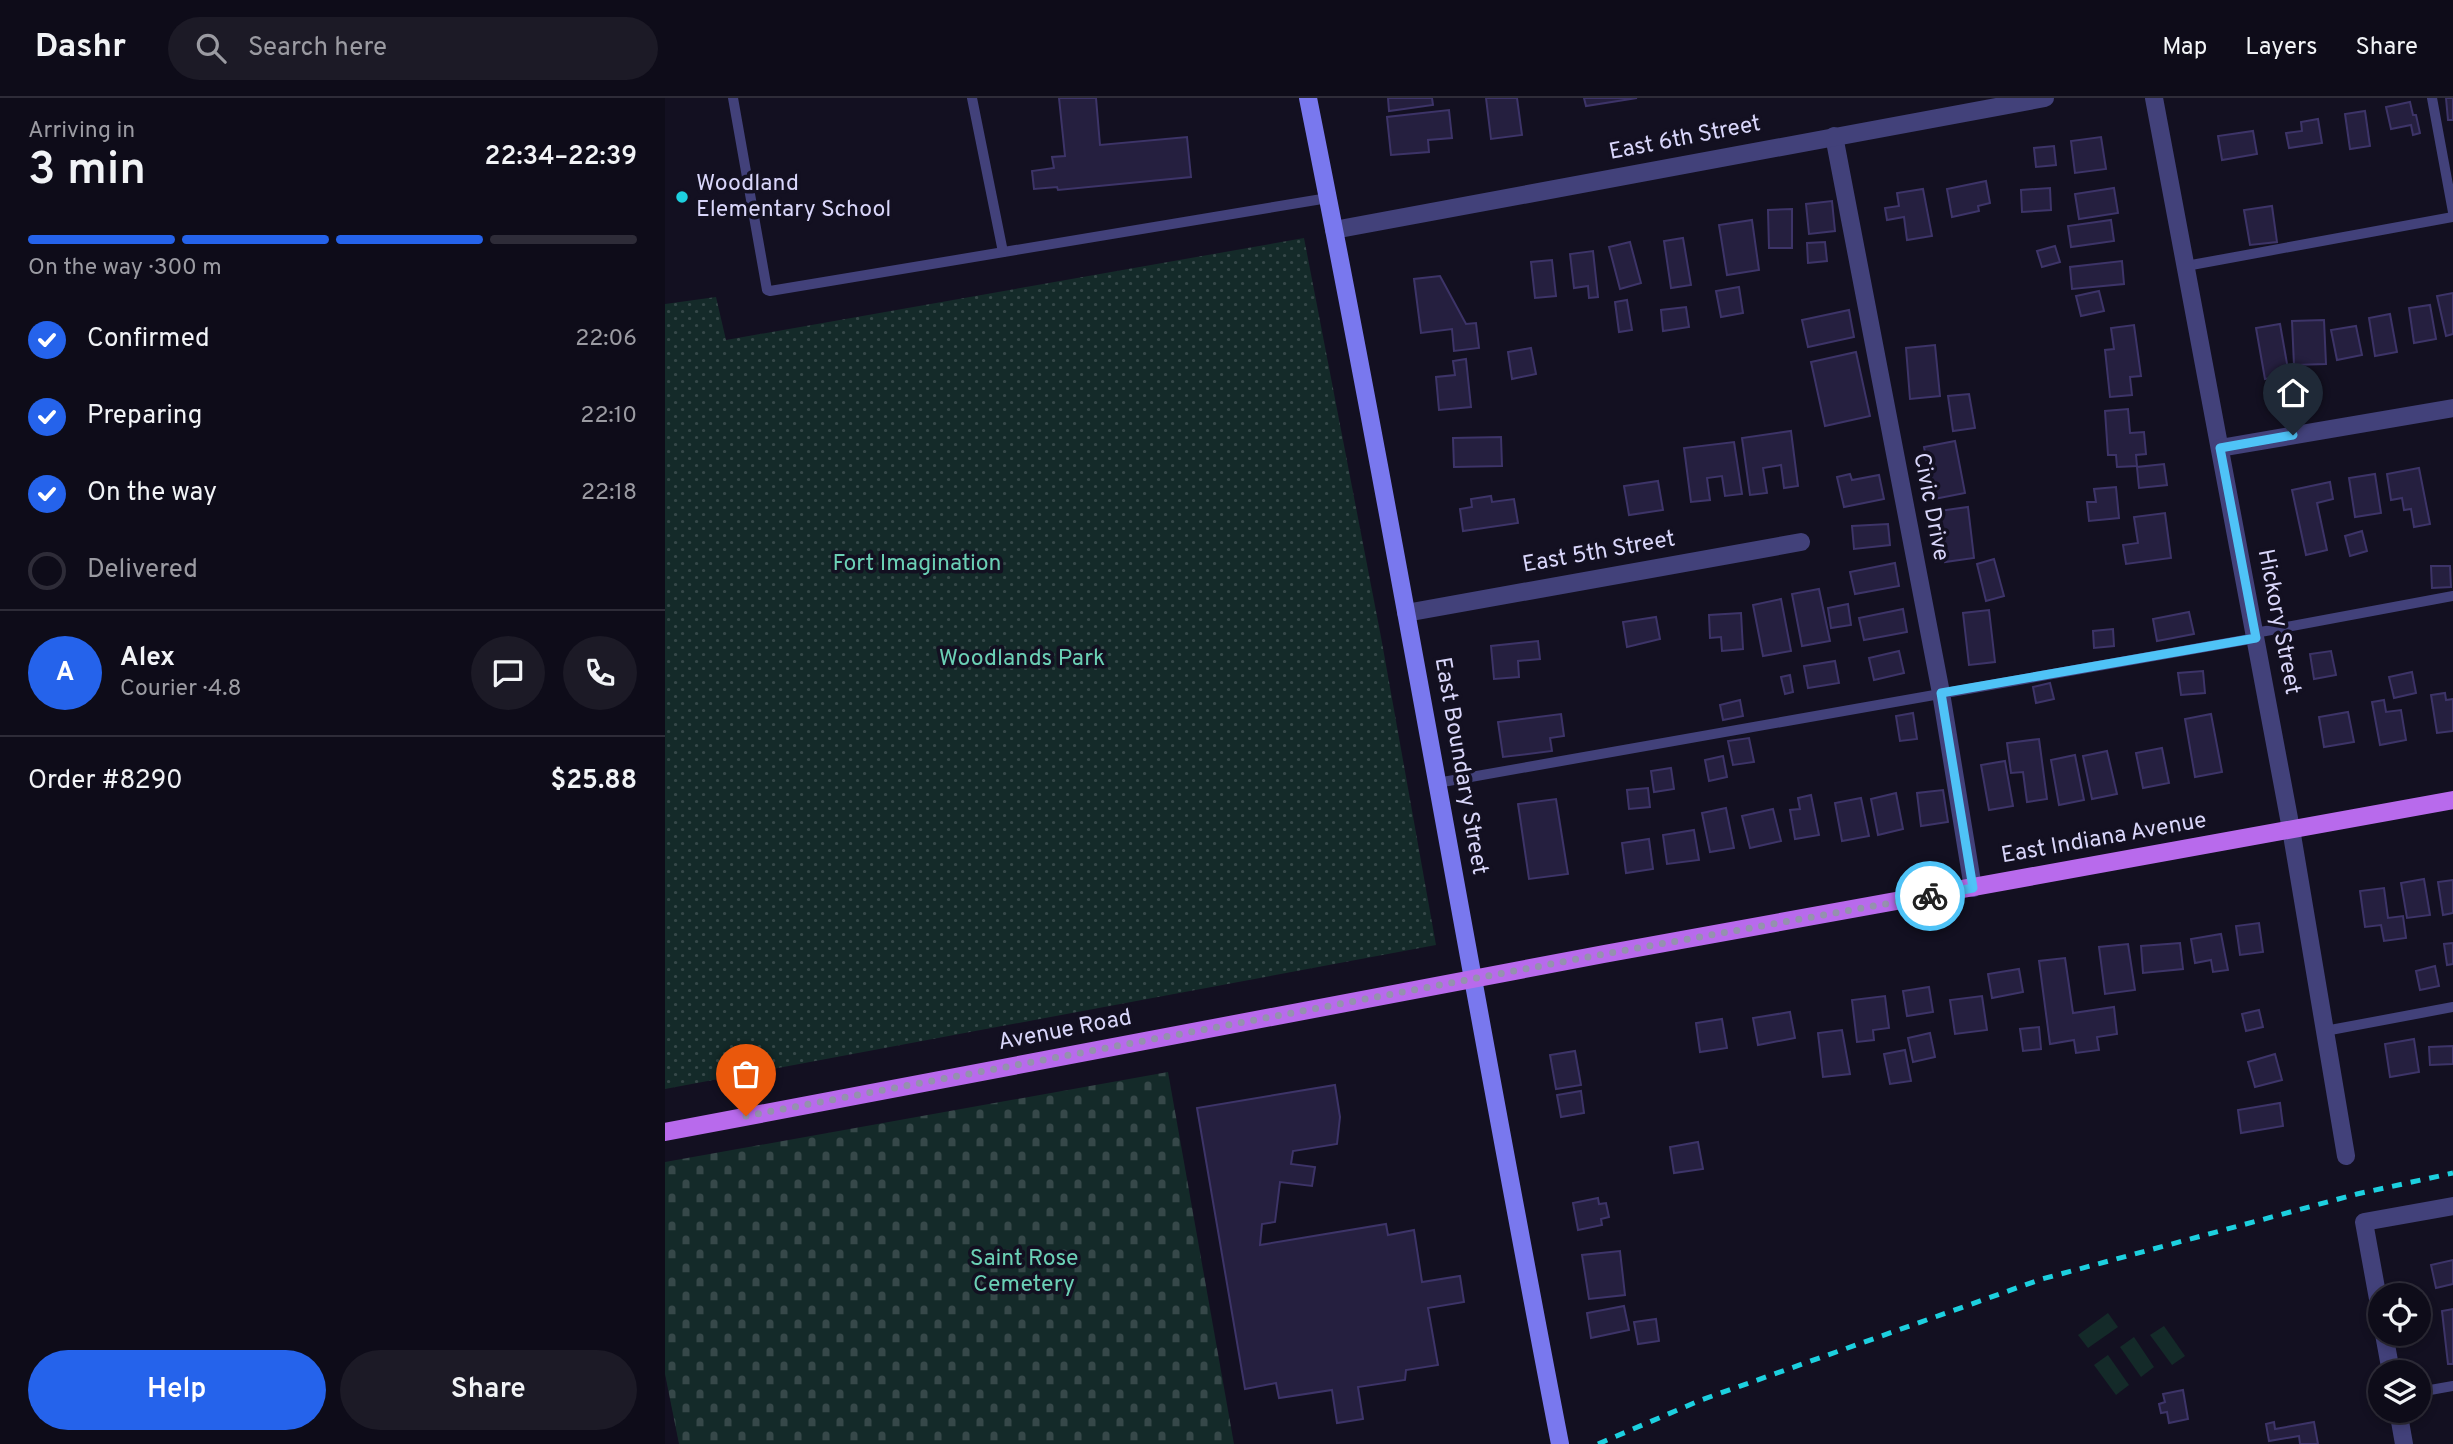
<!DOCTYPE html>
<html lang="en">
<head>
<meta charset="utf-8">
<style>
  :root { --surface:#0e0c19; --page:#1c1a26; --text:#f1f3f6; --muted:#9b9ba2; --line:#2e2c38; --accent:#2563eb }
  body { margin:0; font-family:Overpass,sans-serif; background:var(--page); color:var(--text); height:100vh; display:flex; flex-direction:column; font-size:26px; white-space:nowrap }
  * { box-sizing:border-box; margin:0 }
  p { font-size:23px; color:var(--muted) }
  .icon { flex:none; width:38px; height:38px; fill:none; stroke:currentColor; stroke-width:2; stroke-linecap:round; stroke-linejoin:round }
  .map { position:relative; flex:1; overflow:hidden }
  .side { display:flex; flex-direction:column; background:var(--surface); width:665px }
  .side>* { flex:none }
  .buttons { position:absolute; left:1703px; top:1185px; display:grid; gap:14px }
  .buttons a { display:grid; place-items:center; width:63px; height:63px; border-radius:50%; background:var(--surface); box-shadow:0 4px 10px #0003,0 0 0 2px var(--line); font-size:35px }
  .pin { position:absolute; display:grid; place-items:center; width:60px; height:60px; color:#fff; margin:-72px -30px; border-radius:50% 50% 50% 0; rotate:-45deg; box-shadow:0 0 7px #0007 }
  .pin .icon { rotate:45deg }
  .courier { position:absolute; display:grid; place-items:center; width:70px; height:70px; margin:-35px; border:5px solid #4fc3f7; border-radius:50%; background:#fff; color:#222; box-shadow:0 2px 9px #0007 }
  .head em { font-style:normal; font-weight:600 }
  .head div { display:flex; flex-direction:column-reverse }
  .head { display:flex; align-items:center; justify-content:space-between; height:119px; padding:0 28px }
  h1 { font-size:46px; font-weight:600; line-height:52px }
  .bar { display:grid; grid-template-columns:repeat(4,1fr); gap:10px 7px; align-content:center; height:84px; padding:0 28px }
  .bar i { height:9px; border-radius:5px; background:var(--line) }
  .bar .on { background:var(--accent) }
  .bar p { grid-column:span 4 }
  .line { display:flex; align-items:center; gap:18px; padding:0 28px; border-top:2px solid var(--line) }
  .line div { flex:1 }
  .round { display:grid; place-items:center; flex:none; width:74px; height:74px; border-radius:37px; background:var(--page) }
  ol { padding:0 28px; list-style:none }
  li { display:flex; align-items:center; gap:21px; height:77px }
  li p { margin-inline-start:auto }
  li .icon { padding:7px; border-radius:50%; background:var(--accent); color:#fff; stroke-width:4 }
  li:last-child { color:var(--muted) }
  li i { width:38px; height:38px; border:4px solid var(--line); border-radius:50% }
  .cta { display:flex; gap:14px; margin-top:auto; padding:14px 28px }
  .cta a { flex:1; height:80px; border-radius:42px; background:var(--accent); color:#fff; font-size:28px; font-weight:600; line-height:80px; text-align:center }
  .cta a+a { background:var(--page); color:var(--text) }
  header { display:flex; align-items:center; gap:42px; box-sizing:border-box; height:98px; padding:0 35px; background:var(--surface); border-bottom:2px solid var(--line) }
  header strong { font-size:33px }
  nav { display:flex; gap:38px; margin-inline-start:auto; font-size:24px }
  .search { width:490px; height:63px; background:var(--page); display:flex; align-items:center; gap:18px; box-sizing:border-box; padding:0 24px; border-radius:38px; color:var(--muted); font-size:26px }
  main { display:flex; flex:1; min-height:0 }
  .map>svg:first-child { display:block }
  .grass { fill:#142a29 }
  .cemetery { fill:url(#cemetery-stones) }
  .park { fill:url(#park-dots) }
  .building { fill:#251f3f; stroke:#3d3468; stroke-width:2 }
  .lines { fill:none; stroke-linecap:round; stroke-linejoin:round }
  .lane { stroke:#42417a; stroke-width:10 }
  .street { stroke:#42417a; stroke-width:18 }
  .secondary { stroke:#7978ee; stroke-width:18 }
  .primary { stroke:#b86aec; stroke-width:18 }
  .rail { stroke:#1dd0df; stroke-width:5; stroke-dasharray:10 9; stroke-linecap:butt }
  .done { stroke:#9491ae; stroke-width:7; stroke-dasharray:0 12.6 }
  .route { stroke:#4fc3f7; stroke-width:9 }
  .poi-dot { fill:#1dd0df; stroke:#131021; stroke-width:2.5 }
  .labels { text-anchor:middle; dominant-baseline:central; stroke-width:7; stroke-linejoin:round; paint-order:stroke }
  .street-label { font-size:23px; fill:#d9d6fa; stroke:#131021 }
  .poi-label { font-size:23px; fill:#d9d6fa; stroke:#131021; text-anchor:start }
  .park-label { font-size:23px; fill:#6bd0b5; stroke:#131021 }
</style>
</head>
<body>
<header>
<strong>Dashr</strong>
<div class="search"><svg class="icon" aria-label="search" viewBox="0 0 24 24"><circle cx="10" cy="10" r="6"/><path d="M15 15l6 6"/></svg>Search here</div>
<nav><a>Map</a><a>Layers</a><a>Share</a></nav>
</header>
<main>
<section class="side">
<div class="head"><div><h1>3 min</h1><p>Arriving in</p></div><em>22:34–22:39</em></div>
<div class="bar"><i class="on"></i><i class="on"></i><i class="on"></i><i></i><p>On the way · 300 m</p></div>
<ol>
<li><svg class="icon" aria-label="check" viewBox="0 0 24 24"><path d="M5 12l5 5 9-10"/></svg>Confirmed<p>22:06</p></li>
<li><svg class="icon" aria-label="check" viewBox="0 0 24 24"><path d="M5 12l5 5 9-10"/></svg>Preparing<p>22:10</p></li>
<li><svg class="icon" aria-label="check" viewBox="0 0 24 24"><path d="M5 12l5 5 9-10"/></svg>On the way<p>22:18</p></li>
<li><i></i>Delivered</li>
</ol>
<div class="line" style="height:126px"><b class="round" style="background:var(--accent);color:#fff">A</b><div><b>Alex</b><p>Courier · 4.8</p></div><a class="round"><svg class="icon" aria-label="chat" viewBox="0 0 24 24"><path d="M4 5h16v11H9l-5 4z"/></svg></a><a class="round"><svg class="icon" aria-label="phone" viewBox="0 0 24 24"><path d="M5 4h4l2 5-3 2q2 4 5 5l2-3 5 2v4C11 20 4 13 5 4z"/></svg></a></div>
<div class="line" style="height:91px"><div>Order #8290</div><b>$25.88</b></div>
<div class="cta"><a>Help</a><a>Share</a></div>
</section>
<div class="map">
<svg width="1788" height="1346" viewBox="0 0 1788 1346">
  <defs>
    <pattern id="cemetery-stones" width="16" height="16" patternUnits="userSpaceOnUse" patternTransform="scale(1.75)"><rect width="16" height="16" fill="#142a29"/><path d="M2 7V4a2 2 0 0 1 4 0v3zM10 15v-3a2 2 0 0 1 4 0v3z" fill="#364849"/></pattern>
    <pattern id="park-dots" width="8" height="8" patternUnits="userSpaceOnUse" patternTransform="scale(1.75)"><rect width="8" height="8" fill="#142a29"/><path d="M2 2h.1M6 6h.1" fill="none" stroke="#364849" stroke-width="1.8" stroke-linecap="round"/></pattern>
  </defs>
  <rect width="100%" height="100%" fill="#131021"/>
  <!-- grass -->
  <g class="grass">
    <path d="M1443 1215 1453 1229 1423 1250 1413 1237Z"/>
    <path d="M1499 1228 1520 1258 1507 1267 1485 1237Z"/>
    <path d="M1469 1239 1489 1269 1476 1279 1455 1249Z"/>
    <path d="M1443 1257 1464 1287 1451 1297 1429 1267Z"/>
  </g>
  <!-- cemetery -->
  <path class="cemetery" d="M503 974 569 1346H14L0 1276V1064Z"/>
  <!-- park -->
  <path class="park" d="M639 140 716 539 771 847 0 991V206L51 199 61 242Z"/>
  <!-- building -->
  <g class="building">
    <path d="M394 0H431L435 47 522 39 526 79 393 92 392 89 369 91 367 73 389 70 387 59 400 58Z"/>
    <path d="M723 0H767L768 7 724 13Z"/>
    <path d="M821 0H852L857 37 826 41Z"/>
    <path d="M919 0H972L921 8Z"/>
    <path d="M1781 0H1788V22H1783Z"/>
    <path d="M1745 4 1748 17H1751L1755 35 1748 37 1746 27 1726 31 1721 9Z"/>
    <path d="M784 12 787 40 763 42 764 54 726 57 722 19Z"/>
    <path d="M1700 13 1705 48 1685 51 1680 16Z"/>
    <path d="M1653 21 1657 45 1624 50 1621 35 1637 33 1636 24Z"/>
    <path d="M1588 33 1592 56 1557 62 1553 38Z"/>
    <path d="M1436 39 1441 71 1410 75 1406 43Z"/>
    <path d="M1389 48 1391 67 1371 69 1369 50Z"/>
    <path d="M1321 83 1325 105 1313 108 1314 113 1287 119 1282 91Z"/>
    <path d="M1385 90 1386 112 1357 114 1356 92Z"/>
    <path d="M1449 90 1453 115 1414 121 1410 96Z"/>
    <path d="M1258 91 1267 138 1242 142 1239 119 1222 122 1220 110 1234 108 1232 95Z"/>
    <path d="M1167 103 1170 133 1144 136 1141 106Z"/>
    <path d="M1607 108 1612 144 1585 147 1579 112Z"/>
    <path d="M1127 111V150H1104L1103 112Z"/>
    <path d="M1087 122 1094 172 1062 177 1054 127Z"/>
    <path d="M1446 122 1449 143 1406 149 1403 128Z"/>
    <path d="M1018 140 1026 187 1006 190 999 143Z"/>
    <path d="M965 144 976 185 955 191 944 149Z"/>
    <path d="M1160 144 1162 163 1143 165 1142 145Z"/>
    <path d="M1390 148 1395 164 1377 169 1372 153Z"/>
    <path d="M928 153 933 199 924 200 923 188 909 190 905 156Z"/>
    <path d="M887 162 891 198 870 200 866 164Z"/>
    <path d="M1457 163 1459 186 1407 191 1405 169Z"/>
    <path d="M775 178 801 226 811 225 814 250 789 253 787 231 756 235 749 181Z"/>
    <path d="M1074 189 1078 215 1056 219 1051 193Z"/>
    <path d="M1434 193 1439 213 1416 218 1411 198Z"/>
    <path d="M1788 195V236L1781 238 1772 198Z"/>
    <path d="M962 202 967 232 954 234 950 204Z"/>
    <path d="M1765 207 1771 241 1749 245 1744 210Z"/>
    <path d="M1021 209 1024 229 998 233 996 212Z"/>
    <path d="M1184 212 1189 239 1143 249 1137 222Z"/>
    <path d="M1725 216 1732 254 1710 258 1704 220Z"/>
    <path d="M1659 222 1661 266 1629 267 1627 223Z"/>
    <path d="M1615 226 1624 277 1600 281 1591 230Z"/>
    <path d="M1469 227 1476 278 1465 279 1467 297 1445 299 1440 252 1449 251 1446 230Z"/>
    <path d="M1691 228 1697 257 1672 262 1666 232Z"/>
    <path d="M1270 247 1275 298 1245 301 1241 250Z"/>
    <path d="M866 250 871 276 847 281 843 254Z"/>
    <path d="M1191 254 1205 318 1160 328 1146 264Z"/>
    <path d="M801 261 806 309 774 312 771 279 790 277 788 263Z"/>
    <path d="M1304 296 1310 330 1288 333 1283 298Z"/>
    <path d="M1463 311 1465 335 1479 334 1481 356 1471 357 1472 368 1452 369 1451 357H1443L1440 313Z"/>
    <path d="M1126 333 1133 388 1119 390 1116 367 1098 370 1102 395 1085 397 1077 340Z"/>
    <path d="M836 339 837 368 789 369 788 340Z"/>
    <path d="M1290 343 1300 395 1269 401 1259 349Z"/>
    <path d="M1069 344 1077 396 1060 398 1057 378 1042 380 1045 402 1026 404 1019 350Z"/>
    <path d="M1499 366 1502 387 1474 390 1472 369Z"/>
    <path d="M1754 370 1765 426 1749 429 1746 411 1739 412 1737 400 1726 402 1722 376Z"/>
    <path d="M1185 376 1187 382 1214 377 1219 401 1179 409 1172 379Z"/>
    <path d="M1710 376 1716 415 1690 419 1684 380Z"/>
    <path d="M993 383 998 412 964 417 959 388Z"/>
    <path d="M1665 384 1668 401 1652 405 1662 452 1641 457 1627 392Z"/>
    <path d="M1451 389 1454 420 1424 423 1422 404H1431L1429 391Z"/>
    <path d="M826 398 827 404 849 401 853 425 798 433 795 411 807 409 806 401Z"/>
    <path d="M1303 409 1309 460 1280 464 1274 413Z"/>
    <path d="M1500 415 1506 460 1461 466 1458 447 1473 445 1469 419Z"/>
    <path d="M1223 426 1225 447 1189 451 1187 428Z"/>
    <path d="M1697 433 1702 453 1685 458 1680 438Z"/>
    <path d="M1329 461 1339 498 1321 503 1312 466Z"/>
    <path d="M1230 465 1234 488 1190 496 1185 474Z"/>
    <path d="M1766 468H1785L1786 489 1767 490Z"/>
    <path d="M1154 491 1165 543 1137 548 1127 496Z"/>
    <path d="M1116 501 1126 553 1098 558 1088 507Z"/>
    <path d="M1183 506 1186 527 1166 530 1163 510Z"/>
    <path d="M1238 511 1242 534 1199 542 1194 520Z"/>
    <path d="M1324 512 1330 564 1304 567 1298 515Z"/>
    <path d="M1524 514 1529 536 1492 543 1488 521Z"/>
    <path d="M1076 515 1078 551 1057 553 1056 539 1045 540 1044 517Z"/>
    <path d="M991 519 995 541 962 549 958 524Z"/>
    <path d="M1448 531 1449 548 1429 550 1428 533Z"/>
    <path d="M873 543 875 561 853 563 854 579 829 581 826 548Z"/>
    <path d="M1234 553 1239 575 1209 582 1204 560Z"/>
    <path d="M1666 553 1671 577 1649 581 1645 556Z"/>
    <path d="M1170 563 1174 585 1143 590 1139 568Z"/>
    <path d="M1538 573 1540 595 1516 597 1513 575Z"/>
    <path d="M1747 574 1751 595 1729 600 1724 579Z"/>
    <path d="M1125 577 1128 594 1120 596 1116 579Z"/>
    <path d="M1385 585 1389 601 1371 605 1368 589Z"/>
    <path d="M1780 595 1781 602 1788 601V633L1772 635 1766 597Z"/>
    <path d="M1075 602 1078 618 1058 622 1055 607Z"/>
    <path d="M1719 602 1721 614 1736 612 1741 642 1715 647 1707 604Z"/>
    <path d="M1683 614 1689 644 1659 649 1654 619Z"/>
    <path d="M1248 615 1252 641 1235 643 1231 618Z"/>
    <path d="M896 616 899 638 885 640 887 653 838 659 833 624Z"/>
    <path d="M1546 616 1557 674 1530 679 1520 621Z"/>
    <path d="M1084 640 1089 664 1068 667 1063 643Z"/>
    <path d="M1374 641 1382 701 1362 704 1358 674 1346 675 1342 645Z"/>
    <path d="M1497 650 1504 685 1478 690 1471 655Z"/>
    <path d="M1442 653 1452 696 1427 701 1418 658Z"/>
    <path d="M1410 657 1419 702 1394 707 1386 662Z"/>
    <path d="M1058 658 1062 679 1044 683 1040 662Z"/>
    <path d="M1340 663 1348 708 1324 712 1316 667Z"/>
    <path d="M1006 670 1009 691 989 694 986 673Z"/>
    <path d="M983 690 985 709 964 711 962 692Z"/>
    <path d="M1278 692 1283 724 1256 728 1252 695Z"/>
    <path d="M1231 695 1238 731 1213 737 1206 701Z"/>
    <path d="M1146 697 1154 737 1130 741 1125 712 1135 711 1133 700Z"/>
    <path d="M1196 700 1204 738 1177 743 1170 705Z"/>
    <path d="M891 701 903 776 864 781 853 706Z"/>
    <path d="M1061 710 1069 750 1045 754 1037 715Z"/>
    <path d="M1108 711 1116 743 1085 750 1077 718Z"/>
    <path d="M1029 732 1034 762 1002 766 998 737Z"/>
    <path d="M984 741 988 771 961 775 957 745Z"/>
    <path d="M1759 781 1765 817 1742 820 1736 785Z"/>
    <path d="M1788 782V815L1778 817 1773 784Z"/>
    <path d="M1719 790 1723 820 1738 818 1741 840 1719 843 1716 827 1700 829 1695 793Z"/>
    <path d="M1594 825 1598 854 1575 857 1571 828Z"/>
    <path d="M1556 836 1563 872 1548 874 1546 862 1530 865 1526 841Z"/>
    <path d="M1515 845 1518 871 1478 875 1476 848Z"/>
    <path d="M1788 845V866L1782 867 1779 846Z"/>
    <path d="M1463 846 1470 892 1440 896 1434 849Z"/>
    <path d="M1400 860 1408 915 1449 909 1452 936 1432 939 1434 952 1411 955 1409 942 1385 946 1374 863Z"/>
    <path d="M1770 868 1774 888 1755 892 1751 873Z"/>
    <path d="M1354 871 1358 894 1327 900 1323 876Z"/>
    <path d="M1264 889 1268 914 1242 918 1238 893Z"/>
    <path d="M1220 898 1224 930 1208 932 1209 942 1192 944 1187 902Z"/>
    <path d="M1317 898 1322 932 1290 936 1285 902Z"/>
    <path d="M1594 912 1598 929 1581 933 1577 916Z"/>
    <path d="M1125 914 1130 940 1093 947 1088 920Z"/>
    <path d="M1057 921 1062 950 1035 954 1031 925Z"/>
    <path d="M1374 929 1376 951 1358 953 1355 931Z"/>
    <path d="M1177 932 1185 976 1158 979 1153 935Z"/>
    <path d="M1265 935 1270 959 1248 964 1243 940Z"/>
    <path d="M1749 941 1754 974 1725 979 1720 946Z"/>
    <path d="M1788 948V966L1765 967 1764 949Z"/>
    <path d="M1240 952 1246 983 1225 986 1219 956Z"/>
    <path d="M910 953 916 987 891 991 885 957Z"/>
    <path d="M1610 956 1617 982 1590 989 1583 964Z"/>
    <path d="M670 987 675 1019 672 1046 628 1053 626 1066 650 1069 647 1088 615 1084 610 1124 597 1126 595 1147 721 1126 723 1137 749 1132 757 1184 795 1178 799 1204 763 1210 773 1267 741 1272 740 1282 693 1289 698 1321 672 1325 667 1292 614 1300 611 1285 580 1291 532 1010Z"/>
    <path d="M916 993 919 1015 896 1019 892 997Z"/>
    <path d="M1615 1005 1618 1028 1576 1035 1573 1012Z"/>
    <path d="M1033 1044 1038 1071 1009 1075 1005 1049Z"/>
    <path d="M933 1100 934 1106 941 1105 944 1119 936 1121 937 1127 913 1132 908 1105Z"/>
    <path d="M955 1153 960 1197 924 1201 917 1157Z"/>
    <path d="M1788 1162V1186L1771 1190 1766 1167Z"/>
    <path d="M959 1208 964 1232 926 1240 922 1215Z"/>
    <path d="M1788 1211V1266H1783L1777 1213Z"/>
    <path d="M991 1221 994 1243 973 1246 969 1224Z"/>
    <path d="M1518 1292 1523 1321 1504 1325 1502 1314 1496 1315 1494 1306 1500 1304 1498 1296Z"/>
    <path d="M1609 1324 1610 1331 1649 1324 1653 1346H1635L1634 1338 1604 1343 1601 1326Z"/>
  </g>
  <g class="lines">
    <!-- lane -->
    <g class="lane">
      <path d="M68 0 102 192 105 193 663 100"/>
      <path d="M307 0 338 154"/>
      <path d="M1767 0 1788 114"/>
      <path d="M1521 168 1788 119"/>
      <path d="M1590 535 1788 498"/>
      <path d="M772 685 1591 540"/>
      <path d="M1660 933 1788 909"/>
      <path d="M1754 1294 1788 1288"/>
    </g>
    <!-- street -->
    <g class="street">
      <path d="M1489 0 1626 731 1681 1058"/>
      <path d="M1169 38 1276 595 1308 790"/>
      <path d="M669 132 1380 0"/>
      <path d="M1555 350 1788 310"/>
      <path d="M741 515 1136 444"/>
      <path d="M1715 1212 1699 1124 1788 1108"/>
      <path d="M1719 1236 1726 1274"/>
      <path d="M1733 1312 1739 1346"/>
    </g>
    <!-- secondary -->
    <path class="secondary" d="M643 0C733 448 808 898 895 1346"/>
    <!-- primary -->
    <path class="primary" d="M0 1034 939 856 1788 702"/>
    <!-- rail -->
    <path class="rail" d="M933 1346 1036 1302 1377 1181 1692 1096 1788 1075"/>
  </g>
  <g class="lines">
    <!-- done -->
    <path class="done" d="M81 1018 939 856 1265 798"/>
    <!-- route -->
    <path class="route" d="M1265 798 1308 790 1276 595 1591 540 1555 350 1628 337"/>
  </g>
  <!-- markers -->
  <circle class="poi-dot" cx="17" cy="99" r="7"/>
  <g class="labels">
    <!-- street labels -->
    <g class="street-label">
      <text transform="translate(1020 41) rotate(-11)">East 6th Street</text>
      <text transform="translate(1265 409) rotate(79)">Civic Drive</text>
      <text transform="translate(934 455) rotate(-10)">East 5th Street</text>
      <text transform="translate(1613 524) rotate(79)">Hickory Street</text>
      <text transform="translate(795 668) rotate(80)">East Boundary Street</text>
      <text transform="translate(1439 741) rotate(-10)">East Indiana Avenue</text>
      <text transform="translate(400 933) rotate(-11)">Avenue Road</text>
    </g>
    <!-- poi labels -->
    <g class="poi-label">
      <text x="31" y="86">Woodland<tspan x="31" dy="26">Elementary School</tspan></text>
    </g>
    <!-- park labels -->
    <g class="park-label">
      <text x="252" y="466">Fort Imagination</text>
      <text x="357" y="561">Woodlands Park</text>
      <text x="359" y="1161">Saint Rose<tspan x="359" dy="26">Cemetery</tspan></text>
    </g>
  </g>
</svg>
<div class="buttons">
<a><svg class="icon" aria-label="locate" viewBox="0 0 24 24"><circle cx="12" cy="12" r="6"/><path d="M12 2v4M12 18v4M2 12h4M18 12h4"/></svg></a>
<a><svg class="icon" aria-label="layers" viewBox="0 0 24 24"><path d="M12 4l9 5-9 5-9-5zM3 14l9 5 9-5"/></svg></a>
</div>
<div class="pin" style="left:81px;top:1018px;background:#ea580c"><svg class="icon" aria-label="bag" viewBox="0 0 24 24"><path d="M5 8h14l-1 12H6zM9 8a3 3 0 0 1 6 0"/></svg></div>
<div class="pin" style="left:1628px;top:337px;background:#1f2937"><svg class="icon" aria-label="home" viewBox="0 0 24 24"><path d="M3 11l9-7 9 7M6 9v11h12V9"/></svg></div>
<div class="courier" style="left:1265px;top:798px"><svg class="icon" aria-label="bike" viewBox="0 0 24 24"><circle cx="6" cy="16" r="4"/><circle cx="18" cy="16" r="4"/><path d="M6 16l4-8h5l3 8M10 8l3 8H6M13 5h3"/></svg></div>
</div>
</main>
</body>
</html>
